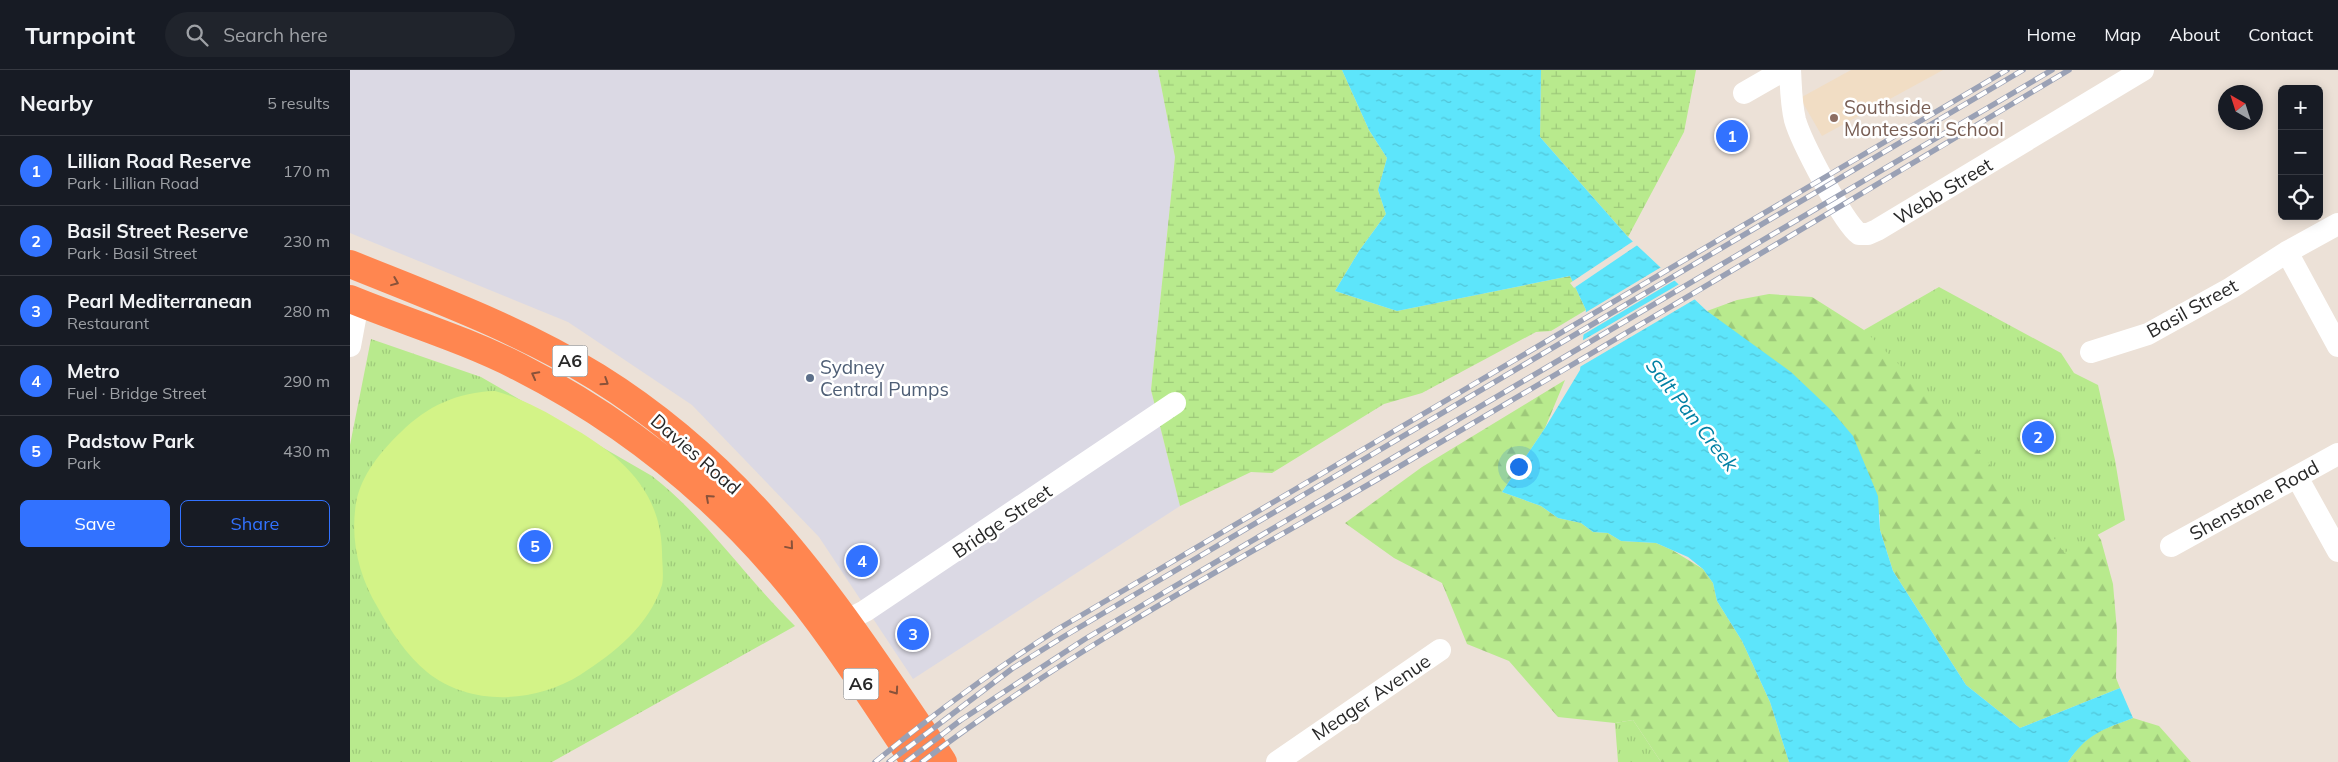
<!DOCTYPE html>
<meta charset="utf-8">
<style>
:root{--surface:#171b24;--page:#20242c;--text:#f1f3f6;--muted:#9ea1a6;--line:#363941;--accent:#3272ff}
body{margin:0;font-family:Mulish,sans-serif;background:var(--page);color:var(--text)}
.controls{position:absolute;right:15px;top:15px;display:grid;overflow:hidden;border-radius:8px;box-shadow:0 2px 12px #0003}
.controls button{width:45px;height:45px;display:grid;place-items:center;padding:0;border:0;border-bottom:1px solid var(--line);background:var(--surface);color:var(--text);font:25px sans-serif}
.compass{position:absolute;left:1868px;top:15px;width:45px;height:45px;border-radius:50%;background:var(--surface);box-shadow:0 2px 12px #0003;rotate:321deg}
.you{position:absolute;left:1168px;top:396px;width:18px;height:18px;margin:-12px;border:4px solid #fff;border-radius:50%;background:#1a73e8;box-shadow:0 0 0 8px #1a73e833}
.badge{display:grid;place-items:center;width:32px;height:32px;border-radius:50%;background:var(--accent);color:#fff;font-size:16px;font-weight:700}
.pin{position:absolute;translate:-50% -50%;border:2px solid #fff;box-shadow:0 1px 5px #0006}
.list{margin:0;padding:0;list-style:none}
h2{display:flex;justify-content:space-between;align-items:center;height:65px;margin:0;padding:0 20px;font-size:21px}
h2 small{font-size:16px;font-weight:400;color:var(--muted)}
.list li{display:grid;grid-template-columns:32px 1fr auto;gap:15px;align-items:center;box-sizing:border-box;height:70px;padding:0 20px;border-top:1px solid var(--line)}
.list b{display:block;font-size:19px;white-space:nowrap}
.list p{margin:0;font-size:16px;white-space:nowrap;color:var(--muted)}
.list em{font-size:16px;font-style:normal;color:var(--muted)}
.actions{display:flex;gap:10px;padding:15px 20px}
.actions a{flex:1;padding:11px 0;border:1px solid var(--accent);border-radius:8px;text-align:center;font-size:18px;color:var(--accent)}
.actions .main{background:var(--accent);color:#fff}
.icon{flex:none;width:28px;height:28px;fill:none;stroke:currentColor;stroke-width:2;stroke-linecap:round;stroke-linejoin:round}
.map{position:relative;flex:none;width:1988px;height:692px;overflow:hidden}
header{display:flex;align-items:center;gap:30px;box-sizing:border-box;height:70px;padding:0 25px;background:var(--surface);border-bottom:1px solid var(--line)}
header strong{font-size:24px}
nav{display:flex;gap:28px;margin-inline-start:auto;font-size:18px}
.search{width:350px;height:45px;background:var(--page);display:flex;align-items:center;gap:12px;box-sizing:border-box;padding:0 18px;border-radius:28px;color:var(--muted);font-size:19px}
main{display:flex}
aside{flex:1;background:var(--surface)}
.map>svg:first-child{display:block}
</style>
<header>
<strong>Turnpoint</strong>
<div class="search"><svg class="icon" aria-label="search" viewBox="0 0 24 24"><circle cx="10" cy="10" r="6"/><path d="M15 15l6 6"/></svg>Search here</div>
<nav><a>Home</a><a>Map</a><a>About</a><a>Contact</a></nav>
</header>
<main>
<aside>
<h2>Nearby<small>5 results</small></h2>
<ul class="list">
<li><span class="badge">1</span><div><b>Lillian Road Reserve</b><p>Park · Lillian Road</p></div><em>170 m</em></li>
<li><span class="badge">2</span><div><b>Basil Street Reserve</b><p>Park · Basil Street</p></div><em>230 m</em></li>
<li><span class="badge">3</span><div><b>Pearl Mediterranean</b><p>Restaurant</p></div><em>280 m</em></li>
<li><span class="badge">4</span><div><b>Metro</b><p>Fuel · Bridge Street</p></div><em>290 m</em></li>
<li><span class="badge">5</span><div><b>Padstow Park</b><p>Park</p></div><em>430 m</em></li>
</ul>
<div class="actions"><a class="main">Save</a><a>Share</a></div>
</aside>
<div class="map">
<svg width="1988" height="692" viewBox="0 0 1988 692">
<defs>
<pattern id="forest-firs" width="22" height="20" patternUnits="userSpaceOnUse" patternTransform="scale(1.25)"><rect width="22" height="20" fill="#b8ea8d"/><path d="M5 1l3.5 6h-7zM16 11l3.5 6h-7z" fill="#9ec97a"/></pattern>
<pattern id="wetland-marsh" width="20" height="14" patternUnits="userSpaceOnUse" patternTransform="scale(1.25)"><rect width="20" height="14" fill="#b8ea8d"/><path d="M1 5h8M5 5V1M11 12h8M15 12V8" fill="none" stroke="#9ec97a"/></pattern>
<pattern id="park-tufts" width="24" height="20" patternUnits="userSpaceOnUse" patternTransform="scale(1.25)"><rect width="24" height="20" fill="#b8ea8d"/><path d="M3 7l-1-3M5 7V3M7 7l1-3M15 17l-1-3M17 17v-4M19 17l1-3" fill="none" stroke="#9ec97a"/></pattern>
<pattern id="water-ripples" width="26" height="14" patternUnits="userSpaceOnUse" patternTransform="scale(1.25)"><rect width="26" height="14" fill="#5de5fb"/><path d="M2 4q2-2 4 0t4 0M15 11q2-2 4 0t4 0" fill="none" stroke="#51c4d7"/></pattern>
</defs>
<rect width="100%" height="100%" fill="#ece1d7"/>
<path fill="#dbd9e4" d="M0 0H808L825 87 801 320 830 436 563 609 469 467 342 335 218 252 0 163Z"/>
<path fill="#f1ddc4" d="M1501 0H1593L1472 66 1450 28Z"/>
<path fill="url(#forest-firs)" d="M1419 224 1462 227 1514 260 1563 274 1729 435 1751 470 1763 514 1767 561 1766 608 1770 618 1670 658 1616 615 1543 501 1530 460V445L1381 260 1357 241 1387 230Z
M1215 310 1195 358 1152 422 1191 436 1208 448 1231 453 1243 462 1258 463 1271 471 1306 473 1322 480 1353 499 1363 513 1367 531 1392 571 1420 632 1439 692H1311L1283 650 1265 653 1208 647 1159 591 1117 574 1092 513 1044 488 995 453 1072 397Z
M1783 648 1809 656 1841 692H1718C1738 662 1752 660 1783 648Z"/>
<path fill="url(#wetland-marsh)" d="M808 0H992L1019 60 1037 88 1028 120 1036 144 1009 181 985 221 1047 241 1220 206 1236 240 1201 261 1186 262 1072 323 1034 334 922 403 901 402 830 436 801 320 825 87Z
M1191 0H1346L1334 62 1278 167 1190 67Z"/>
<path fill="url(#park-tufts)" d="M1589 217 1711 283 1724 303 1748 315 1765 390 1775 450 1714 483 1693 452 1674 437 1598 343 1514 260Z
M21 269 131 307 302 406C356 448 396 508 445 556L202 692H0V375Z
M1283 650 1311 692H1268L1265 653Z"/>
<path fill="#d3f387" d="M145 321C171 328 195 341 218 355 269 384 311 419 312 482 312 492 314 506 312 515 299 556 264 583 230 605 185 633 120 637 77 602 57 586 40 560 28 538 9 506 0 471 6 433 11 405 31 381 51 362 77 336 108 322 145 321Z"/>
<path fill="url(#water-ripples)" d="M992 0H1191L1190 67 1278 167 1357 241 1441 302 1480 339 1503 366 1528 426 1530 460 1543 501 1616 615 1670 658 1770 618 1783 648C1752 660 1738 663 1718 692H1439L1420 632 1392 571 1367 531 1363 513 1353 499 1338 487 1306 473 1271 471 1258 463 1243 462 1231 453 1208 448 1191 436 1152 422 1195 358 1230 300 1236 240 1220 206 1047 241 985 221 1009 181 1036 144 1028 120 1037 88 1019 60Z"/>
<path fill="#ece1d7" d="M1285 170 1289 174 1224 218 1220 213Z
M1313 196 1327 209 1231 266 1233 244Z
M1331 213 1347 228 1228 298 1230 272Z"/>
<g fill="none" stroke-linecap="round" stroke-linejoin="round">
<path stroke="#fff" stroke-width="22" d="M1440 0C1441 17 1441 34 1445 50 1451 71 1493 152 1509 164
M1394 23 1434 0
M1988 154 1937 182 1988 276
M1509 164H1518L1527 160 1793 0
M0 276 8 233
M1741 282 1798 264 1881 218 1937 182
M1947 407 1988 481
M1821 476 1988 384
M482 558 515 541 825 333
M927 692 1090 580"/>
<path stroke="#ff8650" stroke-width="28" d="M0 194C84 228 169 259 247 307 406 406 491 541 593 692
M0 229C56 252 114 269 169 297 269 348 358 418 431 504 481 562 522 629 565 692"/>
<g stroke="#9aa1b5" stroke-width="5.5">
<path id="rail" d="M525 692C583 644 644 600 708 559L1657 0
M539 692 663 598 713 567 1673 0
M556 692 611 650 735 569 1702 0
M572 692C716 582 878 496 1035 405 1263 271 1492 136 1719 0"/>
</g>
<use href="#rail" stroke="#fff" stroke-width="4" stroke-dasharray="11" stroke-linecap="butt"/>
</g>
<defs><path id="oneway-chevron" d="M-2-3.5L2.5 0L-2 3.5" fill="none" stroke-width="1.6" stroke-linecap="round" stroke-linejoin="round" transform="scale(1.25)"/></defs>
<g stroke="#89523a">
<use href="#oneway-chevron" transform="translate(45 212) rotate(22)"/>
<use href="#oneway-chevron" transform="translate(185 305) rotate(-152)"/>
<use href="#oneway-chevron" transform="translate(255 312) rotate(33)"/>
<use href="#oneway-chevron" transform="translate(359 428) rotate(-138)"/>
<use href="#oneway-chevron" transform="translate(440 476) rotate(50)"/>
<use href="#oneway-chevron" transform="translate(545 621) rotate(55)"/>
</g>
<circle fill="#8d6e63" stroke="#fff" stroke-width="2" cx="1484" cy="48" r="5"/>
<circle fill="#5c6f8a" stroke="#fff" stroke-width="2" cx="460" cy="308" r="5"/>
<g text-anchor="middle" stroke-width="5" stroke-linejoin="round" paint-order="stroke">
<g fill="#fff" stroke="#686868" stroke-width="1">
<rect x="202.5" y="275.5" width="35" height="31" rx="4"/>
<rect x="493.5" y="598.5" width="35" height="31" rx="4"/>
</g>
<g font-size="18" font-weight="bold" fill="#282828">
<text x="220" y="297">A6</text>
<text x="511" y="620">A6</text>
</g>
<g font-size="19" fill="#785e54" stroke="#fff" text-anchor="start">
<text x="1494" y="44">Southside<tspan x="1494" dy="22">Montessori School</tspan></text>
</g>
<g font-size="19" fill="#282828" stroke="#fff">
<text transform="translate(1593 121) rotate(-31)" y="7">Webb Street</text>
<text transform="translate(1842 238) rotate(-29)" y="7">Basil Street</text>
<text transform="translate(346 384) rotate(41)" y="7">Davies Road</text>
<text transform="translate(1904 430) rotate(-29)" y="7">Shenstone Road</text>
<text transform="translate(652 451) rotate(-34)" y="7">Bridge Street</text>
<text transform="translate(1021 627) rotate(-34)" y="7">Meager Avenue</text>
</g>
<g font-size="19" fill="#4e5e75" stroke="#fff" text-anchor="start">
<text x="470" y="304">Sydney<tspan x="470" dy="22">Central Pumps</tspan></text>
</g>
<g font-size="20" font-style="italic" fill="#0080a4" stroke="#fff">
<text transform="translate(1342 345) rotate(52)" y="7">Salt Pan Creek</text>
</g>
</g>
</svg>
<div class="controls">
<button>+</button>
<button>−</button>
<button><svg class="icon" aria-label="locate" viewBox="0 0 24 24"><circle cx="12" cy="12" r="6"/><path d="M12 2v4M12 18v4M2 12h4M18 12h4"/></svg></button>
</div>
<svg class="compass" viewBox="-18 -18 36 36"><path d="M0-13l5 13h-10z" fill="#e53935"/><path d="M0 13l5-13h-10z" fill="#9ea1a6"/></svg>
<div class="you"></div>
<div class="pin badge" style="left:1382px;top:66px">1</div>
<div class="pin badge" style="left:1688px;top:367px">2</div>
<div class="pin badge" style="left:563px;top:564px">3</div>
<div class="pin badge" style="left:512px;top:491px">4</div>
<div class="pin badge" style="left:185px;top:476px">5</div>
</div>
</main>
